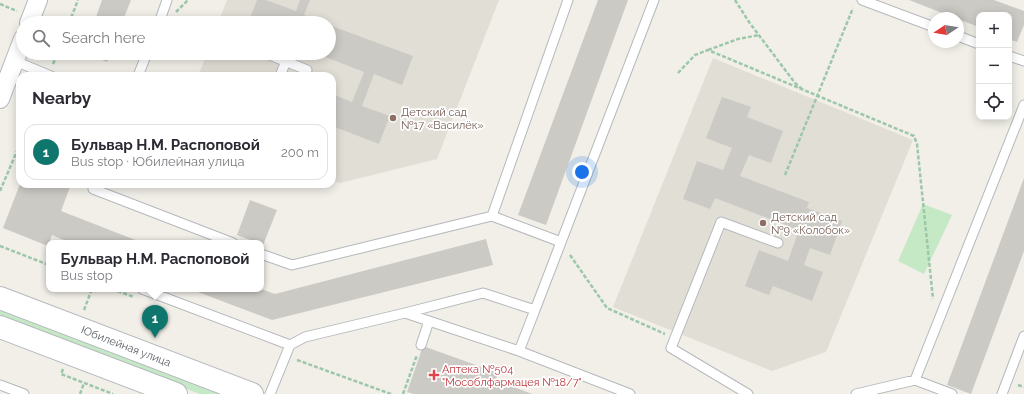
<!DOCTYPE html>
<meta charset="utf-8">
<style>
:root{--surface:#fff;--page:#f2f2f3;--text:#2b2b33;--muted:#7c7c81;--line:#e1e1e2;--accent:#0f766e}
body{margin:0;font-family:Raleway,sans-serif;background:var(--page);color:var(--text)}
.controls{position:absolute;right:12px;top:12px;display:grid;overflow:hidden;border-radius:8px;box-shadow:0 2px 10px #0003}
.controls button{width:36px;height:36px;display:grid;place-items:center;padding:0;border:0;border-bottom:1px solid var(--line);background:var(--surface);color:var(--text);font:20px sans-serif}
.compass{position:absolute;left:928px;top:12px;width:36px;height:36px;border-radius:50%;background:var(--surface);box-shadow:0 2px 10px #0003;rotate:258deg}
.you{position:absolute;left:582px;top:172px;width:14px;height:14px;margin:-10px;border:3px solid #fff;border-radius:50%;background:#1a73e8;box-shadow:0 0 0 6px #1a73e833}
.badge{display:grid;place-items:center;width:26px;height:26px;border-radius:50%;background:var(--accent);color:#fff;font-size:13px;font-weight:700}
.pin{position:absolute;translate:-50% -33px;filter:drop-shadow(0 1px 2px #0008)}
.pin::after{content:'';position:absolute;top:21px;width:14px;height:12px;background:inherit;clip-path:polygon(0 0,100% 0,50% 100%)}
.popup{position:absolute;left:46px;top:240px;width:218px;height:52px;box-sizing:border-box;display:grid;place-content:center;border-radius:8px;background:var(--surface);filter:drop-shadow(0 1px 3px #0005);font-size:13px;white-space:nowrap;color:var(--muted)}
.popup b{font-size:15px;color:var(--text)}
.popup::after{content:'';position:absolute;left:50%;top:100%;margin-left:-8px;border:8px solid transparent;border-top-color:var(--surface)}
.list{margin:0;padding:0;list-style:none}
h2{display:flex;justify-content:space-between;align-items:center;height:52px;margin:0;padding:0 16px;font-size:17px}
h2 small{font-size:13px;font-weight:400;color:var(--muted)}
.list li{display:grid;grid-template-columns:26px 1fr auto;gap:12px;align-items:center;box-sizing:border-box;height:56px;margin:0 8px 8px;padding:0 8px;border:1px solid var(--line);border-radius:12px}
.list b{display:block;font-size:15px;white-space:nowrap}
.list p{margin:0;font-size:13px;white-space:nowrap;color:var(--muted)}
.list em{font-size:13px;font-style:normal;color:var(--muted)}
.icon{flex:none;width:22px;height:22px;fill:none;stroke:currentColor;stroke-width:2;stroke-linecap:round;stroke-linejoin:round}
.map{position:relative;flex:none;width:1024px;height:394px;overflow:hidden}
.search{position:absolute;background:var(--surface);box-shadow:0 2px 10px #0003;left:16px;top:16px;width:320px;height:44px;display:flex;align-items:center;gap:10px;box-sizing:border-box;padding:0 14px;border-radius:22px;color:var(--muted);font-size:15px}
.panel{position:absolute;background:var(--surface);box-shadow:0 2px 10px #0003;left:16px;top:72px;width:320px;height:116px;border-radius:12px}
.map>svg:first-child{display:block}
</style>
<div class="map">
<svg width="1024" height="394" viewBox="0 0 1024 394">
<rect width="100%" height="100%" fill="#f1efe8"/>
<path fill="#e1ded6" d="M227 0H499L437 159 340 183 332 180V76H198L207 53H329V23H218Z
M713 58 913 140 826 352 772 371 613 307Z"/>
<path fill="#c5e8c5" d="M923 204 952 215 924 274 898 261Z
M0 307 230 394H200L0 318Z"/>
<path fill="#cccac5" d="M102 0H131L122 23H94Z
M257 0H266L296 11 300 0H310L304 15 325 23H248Z
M598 0H628L546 225 518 215Z
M909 0H994L1024 11V25L1017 42 1009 39V15H979V27L958 19V18H955Z
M329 25 413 56 402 85 374 74 362 106 390 116 379 144 332 126V94L352 102 364 72 315 53H329Z
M84 53H111L107 62Z
M722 97 751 107 747 117 783 131 771 163 749 155 740 176 809 202 807 208 842 221 830 255 810 248 804 265 823 272 812 301 773 286 769 295 745 286 759 250 788 261 799 230 715 198 710 209 683 199 697 161 723 170 732 148 706 138Z
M1024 178V251L971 394 947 385Z
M20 184H71L61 211 143 243H71L52 235 48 246 3 228Z
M250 200 277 210 263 245 237 235Z
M486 239 493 265 272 320 190 289H261L275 294Z
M423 346 498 373 496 380 532 394H414L407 392Z"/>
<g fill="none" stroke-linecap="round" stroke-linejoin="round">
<g stroke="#b5b8bc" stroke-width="11">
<path id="lane" d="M862 0 934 27
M159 23 167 0
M958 36 979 44
M265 53 307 70
M1009 56 1024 61
M15 61 51 76
M138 76 147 53
M280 76 286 61
M95 184 93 189 233 243
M492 216 561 242
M261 254 292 265 492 216 568 0
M142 289 290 345 305 337 405 313 483 293 535 310 519 351 630 394
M535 310 654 0
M405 313 519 351
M421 345 429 321
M915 380 952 394
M0 385 24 394
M270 394 290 345
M748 394 671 348 721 222 778 243
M856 394 915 380 1024 105
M1002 394 1024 336"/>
</g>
<g stroke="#b5b8bc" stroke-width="20">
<path id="street" d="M29 23 38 0
M0 99 23 39"/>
</g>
<g stroke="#b6babf" stroke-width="24">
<g id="secondary">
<path id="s1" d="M0 298 252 394"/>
<path d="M0 327 176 394"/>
</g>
</g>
<path stroke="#9cc7a9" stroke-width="2.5" stroke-dasharray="4 2" stroke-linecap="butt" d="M735 0 749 22 789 75 795 83 802 89
M0 4 17 11
M176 12 188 0
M69 23 78 0
M708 50 738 39 759 35
M53 64 58 53
M678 73 695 55 708 50 914 136 917 144 933 299
M785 175 853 8
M0 191 20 144
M0 246 49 265
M570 255 607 308 665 334
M112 289 134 297
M84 310 92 289
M297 360 391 394
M63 369 61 374 113 394
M1018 385 1024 387
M80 394 84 383
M403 394 417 355"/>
<use href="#lane" stroke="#fff" stroke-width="9"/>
<use href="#street" stroke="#fff" stroke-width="18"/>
<use href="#secondary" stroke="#fff" stroke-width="22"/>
</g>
<g fill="#8d6e63" stroke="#fff" stroke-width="1.5">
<circle cx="393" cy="118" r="4"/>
<circle cx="763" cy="223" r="4"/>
</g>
<path fill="#e0444e" stroke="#fff" stroke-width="1.5" d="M432 369h4v4h4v4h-4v4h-4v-4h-4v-4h4z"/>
<g text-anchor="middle" stroke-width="3.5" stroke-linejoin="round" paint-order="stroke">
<g font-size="11" fill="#785e54" stroke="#fff" text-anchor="start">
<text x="401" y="116">Детский сад<tspan x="401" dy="13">№17 «Василёк»</tspan></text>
<text x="771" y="221">Детский сад<tspan x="771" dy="13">№9 «Колобок»</tspan></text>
</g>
<g font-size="11" fill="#5f6368" stroke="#fff">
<text dy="4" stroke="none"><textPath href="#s1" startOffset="135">Юбилейная улица</textPath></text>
</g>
<g font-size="11" fill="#be3a42" stroke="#fff" text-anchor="start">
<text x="442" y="373">Аптека №504<tspan x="442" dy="13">"Мособлфармацея №18/7"</tspan></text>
</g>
</g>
</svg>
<div class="controls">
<button>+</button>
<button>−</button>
<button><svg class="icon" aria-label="locate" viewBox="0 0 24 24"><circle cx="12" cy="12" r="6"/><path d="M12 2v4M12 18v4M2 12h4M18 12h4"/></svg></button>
</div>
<svg class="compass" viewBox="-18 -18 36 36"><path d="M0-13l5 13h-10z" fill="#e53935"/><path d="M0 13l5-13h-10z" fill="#7c7c81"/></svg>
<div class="you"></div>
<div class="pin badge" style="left:155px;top:338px">1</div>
<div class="popup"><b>Бульвар Н.М. Распоповой</b>Bus stop</div>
<div class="search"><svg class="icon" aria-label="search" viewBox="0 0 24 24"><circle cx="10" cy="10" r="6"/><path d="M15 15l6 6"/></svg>Search here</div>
<section class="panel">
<h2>Nearby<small></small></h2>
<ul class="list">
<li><span class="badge">1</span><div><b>Бульвар Н.М. Распоповой</b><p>Bus stop · Юбилейная улица</p></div><em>200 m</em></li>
</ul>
</section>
</div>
